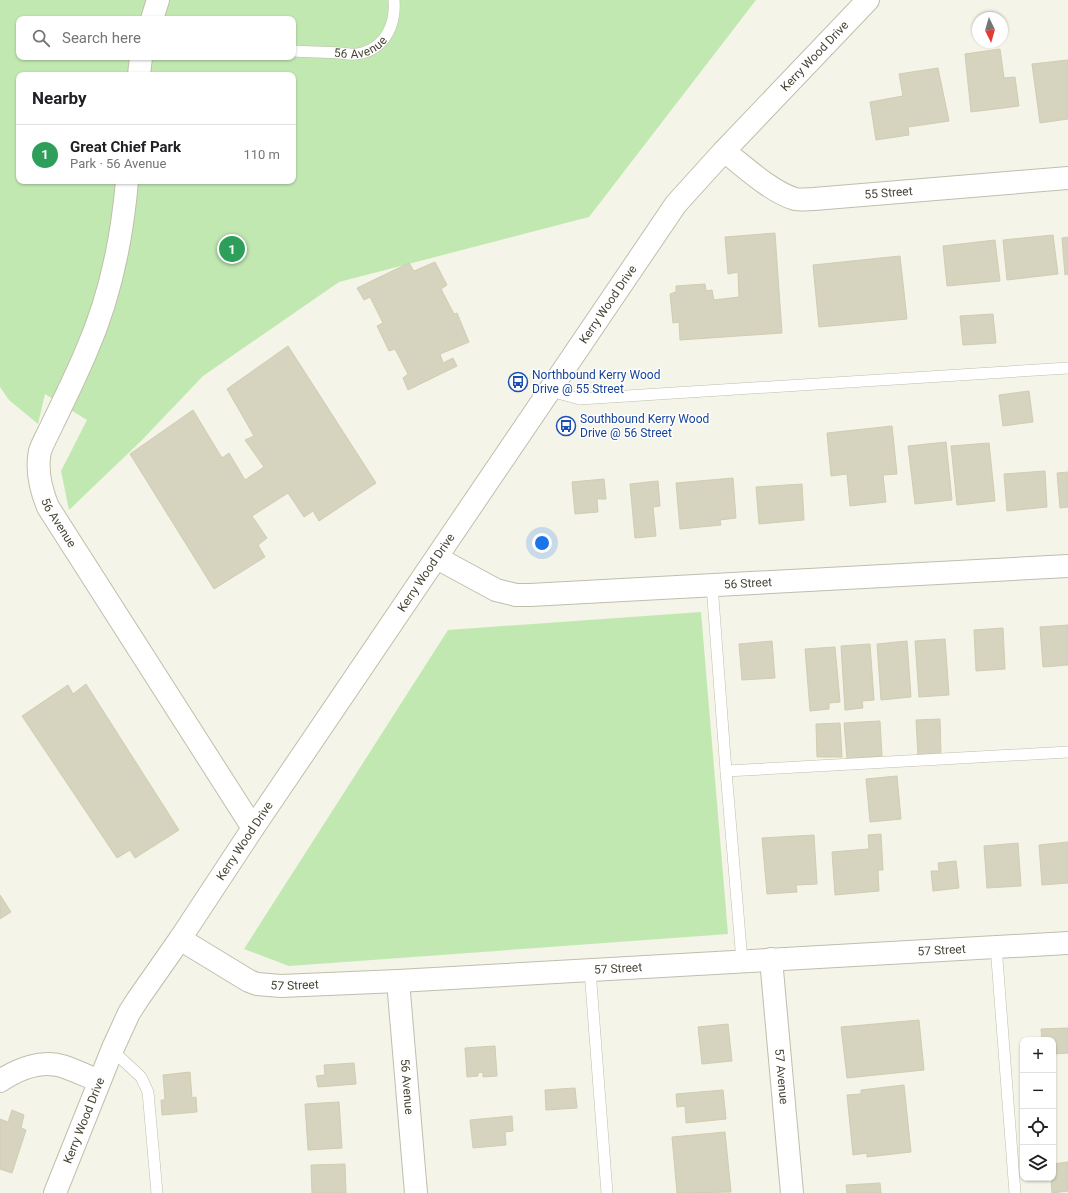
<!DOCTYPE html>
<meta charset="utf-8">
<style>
:root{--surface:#fff;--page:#f2f2f2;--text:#202124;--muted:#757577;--line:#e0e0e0;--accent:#1a73e8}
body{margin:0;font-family:Roboto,sans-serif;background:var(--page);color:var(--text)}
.controls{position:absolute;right:12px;bottom:12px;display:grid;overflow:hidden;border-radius:8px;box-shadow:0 1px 3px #0004}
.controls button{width:36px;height:36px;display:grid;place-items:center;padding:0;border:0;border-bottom:1px solid var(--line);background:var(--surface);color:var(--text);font:20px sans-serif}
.compass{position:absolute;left:972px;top:12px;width:36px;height:36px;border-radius:50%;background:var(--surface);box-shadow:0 1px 3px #0004;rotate:175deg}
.you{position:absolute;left:542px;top:543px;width:14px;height:14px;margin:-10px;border:3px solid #fff;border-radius:50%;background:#1a73e8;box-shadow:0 0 0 6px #1a73e833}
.badge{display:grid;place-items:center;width:26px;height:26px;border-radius:50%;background:var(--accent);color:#fff;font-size:13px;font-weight:700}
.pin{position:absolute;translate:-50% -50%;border:2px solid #fff;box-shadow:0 1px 4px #0006}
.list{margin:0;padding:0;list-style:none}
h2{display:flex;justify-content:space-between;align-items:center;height:52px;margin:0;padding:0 16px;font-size:17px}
h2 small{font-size:13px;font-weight:400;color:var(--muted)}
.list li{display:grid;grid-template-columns:26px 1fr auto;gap:12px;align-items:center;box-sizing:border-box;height:60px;padding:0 16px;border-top:1px solid var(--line)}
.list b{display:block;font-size:15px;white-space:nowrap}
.list p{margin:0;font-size:13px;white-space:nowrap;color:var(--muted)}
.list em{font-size:13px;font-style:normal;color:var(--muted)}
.icon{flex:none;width:22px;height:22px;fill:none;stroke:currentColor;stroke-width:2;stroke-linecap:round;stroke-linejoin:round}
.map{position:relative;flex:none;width:1068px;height:1193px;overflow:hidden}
.search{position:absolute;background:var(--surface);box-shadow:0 1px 3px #0004;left:16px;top:16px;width:280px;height:44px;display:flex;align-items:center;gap:10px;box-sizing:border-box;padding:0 14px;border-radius:8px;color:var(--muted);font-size:15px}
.panel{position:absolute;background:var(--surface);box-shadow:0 1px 3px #0004;left:16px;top:72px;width:280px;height:112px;border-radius:8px}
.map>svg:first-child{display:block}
</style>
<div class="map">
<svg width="1068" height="1193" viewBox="0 0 1068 1193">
<rect width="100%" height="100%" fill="#f4f4e8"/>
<path fill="#c1e8b1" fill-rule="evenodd" d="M0 0H756L589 217 339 282 203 376 142 440 69 510 61 471 87 420 45 394 38 424 9 400 0 387ZM19 19H293V57H19ZM19 75H293V181H19Z
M701 612 728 934 289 966 244 949 448 630Z"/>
<path fill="#d6d3be" stroke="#d1cdb1" d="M1000 49 1004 78 1015 77 1019 106 971 112 965 54Z
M1068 60V119L1040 123 1032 64Z
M938 68 949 121 908 127 909 135 876 140 870 102 903 96 899 74Z
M775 233 782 333 680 340 679 322 673 323 670 294 676 292V286L705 284 706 291 712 290 714 300 739 297 738 272 728 274 725 237Z
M1053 235 1058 274 1007 280 1003 240Z
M1068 237V274L1065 275 1062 238Z
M995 240 1000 281 947 286 943 246Z
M900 256 907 319 819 327 813 265Z
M435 262 447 285 441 289 454 314 457 313 469 342 440 354 443 363 453 358 457 366 408 390 403 378 408 374 395 349 389 351 377 326 383 323 370 297 364 300 357 288 409 263 414 271Z
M993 314 996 343 963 345 960 316Z
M288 346 376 483 319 521 313 511 304 517 288 493 252 516 267 538 258 545 265 557 214 589 130 454 193 410 222 458 229 453 245 480 264 467 245 440 254 436 227 389Z
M1029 391 1033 422 1003 426 999 395Z
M892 426 897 474 883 475 886 502 850 506 847 474 831 476 827 433Z
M946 442 952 500 915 504 908 446Z
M989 443 995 501 957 505 951 446Z
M1045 471 1047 507 1007 511 1004 474Z
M1068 472V507L1060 508 1057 473Z
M733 478 736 518 720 520 721 525 680 529 676 483Z
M604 479 606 499H597L598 512 575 514 572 482Z
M658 481 660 506 653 507 656 536 635 538 630 484Z
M802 484 804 520 759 524 756 487Z
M1068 625V665L1043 667 1040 627Z
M1003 628 1005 669 976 671 974 630Z
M945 639 949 695 919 697 915 641Z
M772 641 775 678 742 680 739 644Z
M907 641 911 697 881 700 877 644Z
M870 644 874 700 862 701 863 708 845 710 841 646Z
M835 647 840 702 829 703V709L810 711 805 649Z
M86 684 179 830 135 858 130 850 117 858 22 716 68 685 73 694Z
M940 719 941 756H918L916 720Z
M880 721 882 756 847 759 844 723Z
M840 723 842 757H817L816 724Z
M897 776 901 819 870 822 866 779Z
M881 834 883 870H878L879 891 835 895 832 852 869 849 868 835Z
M814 835 817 884 796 885 797 892 767 894 762 838Z
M1068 842V883L1042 885 1039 845Z
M1018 843 1021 886 987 888 984 846Z
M956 861 959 888 933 891 931 871H939L938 863Z
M0 895 11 912 0 919Z
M919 1020 924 1070 847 1078 841 1027Z
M728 1024 732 1061 702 1064 698 1027Z
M1068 1028V1053L1053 1054V1040H1042L1041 1029Z
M495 1046 497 1076 483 1077V1072L478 1073V1076L467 1077 465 1048Z
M354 1063 356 1084 318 1087 316 1076 325 1075 324 1065Z
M190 1072 192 1098 196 1097 197 1112 162 1115 161 1100H165L163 1075Z
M904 1085 911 1152 867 1157V1153L853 1155 847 1095 861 1094V1090Z
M575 1088 577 1108 546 1110 545 1090Z
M723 1090 726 1119 686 1123 685 1106 677 1107 676 1094Z
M339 1102 342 1148 308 1150 305 1104Z
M12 1110 24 1115 21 1128 26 1130 12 1173 0 1169V1119L8 1122Z
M512 1116 513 1131 505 1132 506 1145 473 1148 470 1120Z
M725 1132 731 1192 677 1193 672 1137Z
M1068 1162V1191L1052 1193 1051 1178H1053V1164Z
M345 1164 346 1193H312L311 1165Z
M880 1183 881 1193H847L846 1185Z"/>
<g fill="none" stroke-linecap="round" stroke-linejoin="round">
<g stroke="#c0beab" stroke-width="12">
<g id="service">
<path id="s1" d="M293 51C309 52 324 52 340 53 346 54 355 55 362 53 386 47 396 23 394 0"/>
<path d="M550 391 580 399 1068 368"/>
<path d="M712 585 726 771 742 961"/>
<path d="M726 771 1068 752"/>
<path d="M996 946 1015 1193"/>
<path d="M590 970 607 1193"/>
<path d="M112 1050 141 1077 148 1092 157 1193"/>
</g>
</g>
<g stroke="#c0beab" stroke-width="24">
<g id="minor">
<path d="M152 19 158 0"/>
<path d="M139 75 141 57"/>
<path id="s2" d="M724 151C744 166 771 192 795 199 801 200 808 199 814 199L1068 178"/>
<path id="s3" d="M127 181C122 239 110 298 86 352 76 376 64 400 53 423 49 432 43 442 40 451 36 470 41 490 48 507L253 828"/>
<path id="s4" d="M437 558 496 590 516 595H530L1068 566"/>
<path id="s5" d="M180 939 249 981 257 984 281 986 398 981 1068 943"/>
<path id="s6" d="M771 959 792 1193"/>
<path id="s7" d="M398 981 416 1193"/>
<path d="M0 1081C18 1069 41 1060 62 1066 74 1070 87 1076 99 1081"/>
</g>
</g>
<g stroke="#c0beab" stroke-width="24">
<g id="tertiary">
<path id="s8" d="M55 1193 113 1048 129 1013 138 999 180 939 253 828 676 204 724 151 868 0"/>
</g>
</g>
<use href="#service" stroke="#fff" stroke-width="11"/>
<use href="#minor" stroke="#fff" stroke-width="22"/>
<use href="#tertiary" stroke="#fff" stroke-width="22"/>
</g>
<defs>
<g id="bus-ring" transform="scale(1)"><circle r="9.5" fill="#fff" stroke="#1a4fb4" stroke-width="1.5"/><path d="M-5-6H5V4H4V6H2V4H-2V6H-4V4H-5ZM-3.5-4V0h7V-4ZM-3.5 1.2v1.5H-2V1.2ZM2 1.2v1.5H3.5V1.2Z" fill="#1a4fb4"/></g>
</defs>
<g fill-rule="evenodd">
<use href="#bus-ring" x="518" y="382"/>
<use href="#bus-ring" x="566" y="426"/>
</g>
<g text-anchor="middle" stroke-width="3" stroke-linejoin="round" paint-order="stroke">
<g font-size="12" fill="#484537" stroke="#fff">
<text dy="4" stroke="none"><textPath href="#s1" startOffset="69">56 Avenue</textPath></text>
<text dy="4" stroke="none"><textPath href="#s8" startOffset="1374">Kerry Wood Drive</textPath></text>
<text dy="4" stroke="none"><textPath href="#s2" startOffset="180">55 Street</textPath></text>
<text dy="4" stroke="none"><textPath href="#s8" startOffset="1050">Kerry Wood Drive</textPath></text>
<text dy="4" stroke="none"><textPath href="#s3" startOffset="362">56 Avenue</textPath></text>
<text dy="4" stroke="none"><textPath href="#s8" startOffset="726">Kerry Wood Drive</textPath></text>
<text dy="4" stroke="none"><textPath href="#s4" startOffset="320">56 Street</textPath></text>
<text dy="4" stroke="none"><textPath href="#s8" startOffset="402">Kerry Wood Drive</textPath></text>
<text dy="4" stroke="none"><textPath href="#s5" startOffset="775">57 Street</textPath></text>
<text dy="4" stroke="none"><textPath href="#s5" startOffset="451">57 Street</textPath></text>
<text dy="4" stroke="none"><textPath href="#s5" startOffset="127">57 Street</textPath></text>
<text dy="4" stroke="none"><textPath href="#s6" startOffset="118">57 Avenue</textPath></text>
<text dy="4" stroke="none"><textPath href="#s7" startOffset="106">56 Avenue</textPath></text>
<text dy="4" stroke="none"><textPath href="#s8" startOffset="78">Kerry Wood Drive</textPath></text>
</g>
<g font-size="12" fill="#164399" stroke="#fff" text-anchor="start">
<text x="532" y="379">Northbound Kerry Wood<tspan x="532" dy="14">Drive @ 55 Street</tspan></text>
<text x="580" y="423">Southbound Kerry Wood<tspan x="580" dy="14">Drive @ 56 Street</tspan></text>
</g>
</g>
</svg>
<div class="controls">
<button>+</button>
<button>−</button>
<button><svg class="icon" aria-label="locate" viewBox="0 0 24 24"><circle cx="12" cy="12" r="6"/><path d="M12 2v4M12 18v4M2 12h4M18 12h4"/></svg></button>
<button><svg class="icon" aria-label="layers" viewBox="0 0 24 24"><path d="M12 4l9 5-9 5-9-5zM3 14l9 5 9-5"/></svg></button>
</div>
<svg class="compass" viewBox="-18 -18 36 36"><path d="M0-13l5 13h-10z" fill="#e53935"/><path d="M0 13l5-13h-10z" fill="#757577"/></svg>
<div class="you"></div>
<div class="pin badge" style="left:232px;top:249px;background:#2e9e5b">1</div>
<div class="search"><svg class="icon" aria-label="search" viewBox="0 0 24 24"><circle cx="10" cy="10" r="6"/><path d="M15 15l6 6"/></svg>Search here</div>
<section class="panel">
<h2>Nearby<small></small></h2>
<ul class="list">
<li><span class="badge" style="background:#2e9e5b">1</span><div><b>Great Chief Park</b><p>Park · 56 Avenue</p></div><em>110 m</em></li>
</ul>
</section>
</div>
